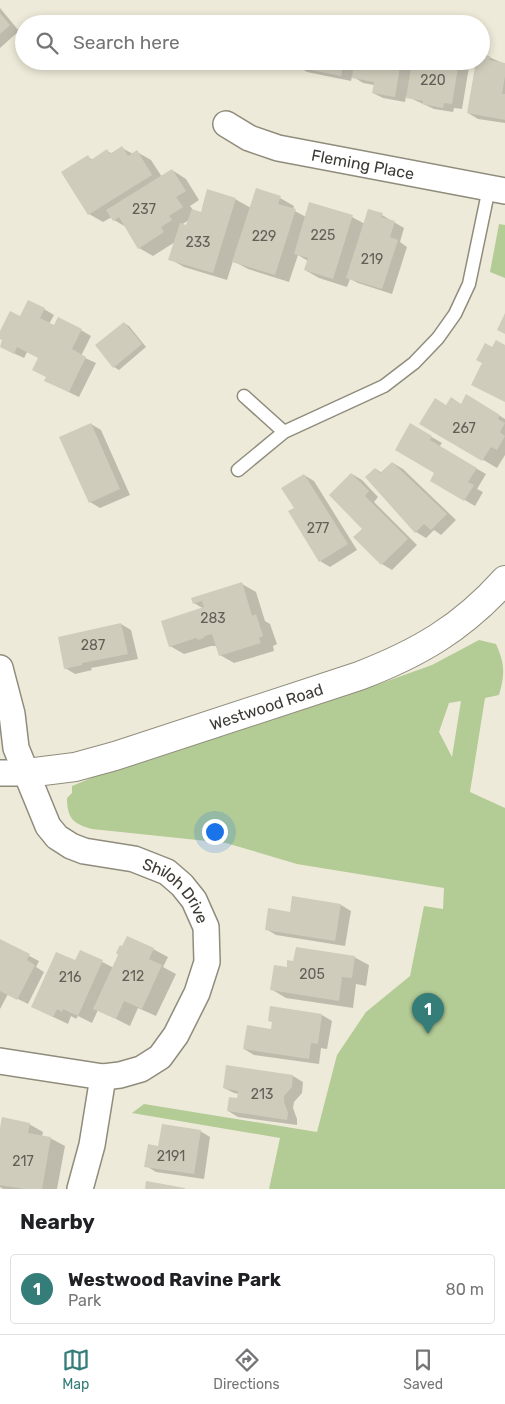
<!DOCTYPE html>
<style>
:root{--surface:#fff;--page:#f2f2f2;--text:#202124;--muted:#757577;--line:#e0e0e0;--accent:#357d79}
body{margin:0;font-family:Rubik,sans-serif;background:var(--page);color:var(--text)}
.you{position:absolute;left:214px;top:831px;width:18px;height:18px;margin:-12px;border:4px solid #fff;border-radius:50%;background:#1a73e8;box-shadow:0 0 0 8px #1a73e833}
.badge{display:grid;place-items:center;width:32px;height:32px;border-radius:50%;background:var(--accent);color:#fff;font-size:16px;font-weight:700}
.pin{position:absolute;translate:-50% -41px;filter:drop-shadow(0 1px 2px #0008)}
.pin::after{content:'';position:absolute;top:26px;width:18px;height:15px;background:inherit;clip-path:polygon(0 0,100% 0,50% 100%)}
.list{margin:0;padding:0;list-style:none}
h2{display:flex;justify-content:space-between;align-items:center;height:65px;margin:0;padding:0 20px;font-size:21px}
h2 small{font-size:16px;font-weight:400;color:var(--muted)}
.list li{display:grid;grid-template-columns:32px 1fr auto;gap:15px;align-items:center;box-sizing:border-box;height:70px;margin:0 10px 10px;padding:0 10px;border:1px solid var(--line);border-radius:5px}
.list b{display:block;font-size:19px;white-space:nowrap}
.list p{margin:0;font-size:16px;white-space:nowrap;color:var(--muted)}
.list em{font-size:16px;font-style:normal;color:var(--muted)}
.icon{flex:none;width:28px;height:28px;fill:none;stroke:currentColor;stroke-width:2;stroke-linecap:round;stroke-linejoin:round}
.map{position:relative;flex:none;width:505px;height:1189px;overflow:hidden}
.search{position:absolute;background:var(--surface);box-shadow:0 2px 8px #0003;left:15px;right:15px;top:15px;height:55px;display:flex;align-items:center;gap:12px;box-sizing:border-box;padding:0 18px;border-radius:28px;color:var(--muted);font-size:19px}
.sheet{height:145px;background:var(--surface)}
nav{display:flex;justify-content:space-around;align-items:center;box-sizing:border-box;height:70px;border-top:1px solid var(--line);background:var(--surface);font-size:14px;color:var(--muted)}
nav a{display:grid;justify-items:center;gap:2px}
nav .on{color:var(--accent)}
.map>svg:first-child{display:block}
</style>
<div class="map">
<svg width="505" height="1189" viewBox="0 0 505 1189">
<rect width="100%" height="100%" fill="#eeead9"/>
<path fill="#b3cb95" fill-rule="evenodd" d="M499 224 505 225V278L490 272Z
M479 640 496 644C505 664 505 674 499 695L485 698 470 792 505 808V1189H269L280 1138 132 1113 144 1104 317 1132 337 1055 366 1012 410 976 424 906 443 909 444 888 297 864 226 843 92 829C73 824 67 818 67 798L72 793V786L101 774 379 684 432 665ZM461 701 452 757 439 732 449 703Z"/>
<path fill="#0003" fill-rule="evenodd" d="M0 8 19 31 0 48Z
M489 57 505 64V123L478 119 468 113 481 61Z
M298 61H470L462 109 454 108 453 112 434 109 406 96 405 102 383 98 373 93 374 85 363 83 352 76 351 81 307 72 297 66Z
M122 148 133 154 137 152 151 160 162 177 172 170 186 179 199 200 190 206 193 210 202 213 235 199 251 208 280 198 294 206 293 210 306 217H352L365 224 382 215 404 228 400 242 407 247 392 294 358 283 350 279 347 287 319 278 305 270 308 261 298 255 289 282 248 269 233 261 227 280 184 267 170 259 175 242 153 256 139 248 126 227 114 220 112 217 103 222 89 214 63 173 88 157 93 160 107 151 113 154ZM189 220 187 226 181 225Z
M44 309 54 315 49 324 81 330 91 336 81 356 96 363 79 397 56 386 48 377 40 358 27 352 24 358 11 352 4 340 0 338V334L21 318Z
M124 323 129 326 146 347 119 370 114 367Z
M467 396 505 419V455L497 468 421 423 447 407 462 405Z
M91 424 101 430 130 495 100 508 90 502Z
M411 425 442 443 439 447 486 474 477 489 483 492 475 506 431 480 436 472Z
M393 463 403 469 456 520 441 535 434 530 426 538 416 532 367 477 376 469 382 473Z
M352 474 362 480 378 497 374 502 417 545 392 570 382 564 355 537 364 529Z
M304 475 314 481 357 550 330 567 320 561 296 508Z
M242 584 256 592 265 621 270 624 277 644 273 646 274 651 234 663 220 655 217 646H211L184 654 170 646 204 609 194 603Z
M121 624 131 630 138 659 91 668 92 670 75 674 65 668Z
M341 905 351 911 345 946 276 935 266 929 291 913Z
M0 941 39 961 36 967 44 972 28 1004 8 994 0 1009Z
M153 949 168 957 163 967 176 974 156 1016 138 1008 130 1026 98 1010 92 1023 78 1016 76 1019 71 1016 68 1024 47 1014 81 951 114 968Z
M354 957 369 965 366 986 356 984 353 1008 286 998 271 989 288 968Z
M322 1015 332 1021 327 1049 321 1048 319 1064 254 1055 244 1049 272 1030 273 1023 269 1020Z
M227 1066 293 1076 303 1082 302 1093 294 1102 293 1108 297 1119V1125L238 1117 228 1111 238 1100 239 1094 234 1093 224 1088Z
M29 1124 43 1132 42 1137 50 1138 65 1146 57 1189H3L0 1187V1135Z
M200 1131 210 1137 204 1179 156 1172 146 1166 159 1147Z"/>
<path fill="#d0ccbc" d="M0 13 10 25 0 34Z
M481 54 490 56 489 60 505 63V76L502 94H505V120L467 113 476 61H481Z
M296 61H344L341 76 295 67Z
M354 61H401L395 97 372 93 374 82 352 78Z
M412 61H459L452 104 444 103 443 108 422 104 423 101 406 98Z
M122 146 128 156 137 150 152 175 88 215 61 172 88 155 91 160 107 149 110 154Z
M172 169 186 191 176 197 183 207 169 216 172 220 161 227 164 232 138 249 119 217 113 221 106 210Z
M256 188 281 196 278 204 296 209 275 275 232 262Z
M207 189 236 198 213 273 168 260 180 223 186 225 192 209 201 212Z
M309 202 353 215 333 279 304 270 308 258 294 254Z
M368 209 383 213 381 217 395 221 390 237 398 240 382 289 346 278Z
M28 300 45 308 40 318 54 325 58 317 82 329 72 349 86 357 69 392 44 381 46 377 32 370 38 358 17 347 14 354 0 347 2 340 0 339V331L10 311 20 316Z
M505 313V334L497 330Z
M124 322 142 344 113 368 95 345Z
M496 340 505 345V402L471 385 482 363 476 360 485 343 492 347Z
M466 394 500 415 498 419 505 423 500 432 505 436 497 450 491 447 482 461 419 424 435 398 446 405 451 397 461 404Z
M91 423 120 489 89 503 59 437Z
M410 423 432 436 430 440 477 468 468 482 474 485 464 501 430 481 434 473 395 450Z
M392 462 447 514 431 530 424 524 415 533 365 477 375 468 380 473Z
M351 473 369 491 365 496 408 539 381 565 353 537 362 529 329 495Z
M304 474 348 544 319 562 288 511 294 508 281 488Z
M242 582 252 616 256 614 263 636 259 638 261 643 219 656 212 634 205 636 204 638 198 640 196 638 169 647 161 621 204 607 202 601 193 604 191 598Z
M121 623 128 654 82 663V665L64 669 58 637Z
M292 896 341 904 335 941 265 930 268 908 290 912Z
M127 936 154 948 149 959 162 965 142 1009 124 1001 116 1019 93 1009 118 955 116 953 120 945 122 946Z
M0 939 30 954 27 960 35 965 17 1000 0 991Z
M296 947 355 956 352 978 342 977 339 1001 270 990 274 965 287 967V960L293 961Z
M80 950 103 960 78 1016 63 1009 62 1012 57 1009 53 1017 31 1007 56 952 75 960Z
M270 1006 322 1014 318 1044 311 1043 309 1059 243 1049 247 1025 271 1029 272 1022 268 1021Z
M226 1065 293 1075 292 1087 284 1096V1102L288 1113 287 1120 227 1111 229 1097 237 1098 238 1091 223 1088Z
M2 1117 30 1123 28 1133 51 1137 42 1189H25L0 1185V1128Z
M162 1124 201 1130 194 1174 144 1167 148 1144 158 1146Z
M146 1181 185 1188V1189H145Z"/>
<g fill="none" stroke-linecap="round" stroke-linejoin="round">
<g stroke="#908c7c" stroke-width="15">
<path id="service" d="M244 396 284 432
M238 470 284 432 384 386 414 363 438 338 455 314 469 284 489 188"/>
</g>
<g stroke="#908c7c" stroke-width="28">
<g id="minor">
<path id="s1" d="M226 124 249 138 278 148 505 191"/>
<path id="s2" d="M0 668 12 714 16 748 48 826 57 837 71 846 84 851 134 859 167 872 182 885 194 900 206 927 207 962 197 993 176 1035 160 1057 141 1069 120 1075 103 1077 0 1061"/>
<path d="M0 773H27"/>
<path d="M80 1189 92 1145 103 1077"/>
</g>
</g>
<g stroke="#908c7c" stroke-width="30">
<g id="tertiary">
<path id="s3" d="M27 773 75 767 115 756 359 676C419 653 462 628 505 580"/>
</g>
</g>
<use href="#service" stroke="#fff" stroke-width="12"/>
<use href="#minor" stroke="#fff" stroke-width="25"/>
<use href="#tertiary" stroke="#fff" stroke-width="28"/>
</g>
<g text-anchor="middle" stroke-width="4" stroke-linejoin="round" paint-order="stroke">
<g font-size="14" fill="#625f57">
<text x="433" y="85">220</text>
<text x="144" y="214">237</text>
<text x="323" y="240">225</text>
<text x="264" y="241">229</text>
<text x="198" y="247">233</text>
<text x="372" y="264">219</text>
<text x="464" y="433">267</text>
<text x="318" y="533">277</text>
<text x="213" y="623">283</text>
<text x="93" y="650">287</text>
<text x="312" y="979">205</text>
<text x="133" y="981">212</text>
<text x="70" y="982">216</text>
<text x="262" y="1099">213</text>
<text x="171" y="1161">2191</text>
<text x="23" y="1166">217</text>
</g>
<g font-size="16" fill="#3d3b35" stroke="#fff">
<text dy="6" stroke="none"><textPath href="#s1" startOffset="144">Fleming Place</textPath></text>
<text dy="6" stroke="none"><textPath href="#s3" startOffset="249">Westwood Road</textPath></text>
<text dy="6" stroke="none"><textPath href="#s2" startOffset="316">Shiloh Drive</textPath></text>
</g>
</g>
</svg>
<div class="you"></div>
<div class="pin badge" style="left:428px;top:1034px">1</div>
<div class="search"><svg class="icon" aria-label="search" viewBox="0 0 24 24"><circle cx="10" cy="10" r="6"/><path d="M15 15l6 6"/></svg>Search here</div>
</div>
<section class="sheet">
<h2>Nearby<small></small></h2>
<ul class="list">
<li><span class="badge">1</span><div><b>Westwood Ravine Park</b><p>Park</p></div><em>80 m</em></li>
</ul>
</section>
<nav>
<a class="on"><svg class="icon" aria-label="map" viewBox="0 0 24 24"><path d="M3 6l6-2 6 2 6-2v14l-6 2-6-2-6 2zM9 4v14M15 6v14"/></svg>Map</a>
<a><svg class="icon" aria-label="directions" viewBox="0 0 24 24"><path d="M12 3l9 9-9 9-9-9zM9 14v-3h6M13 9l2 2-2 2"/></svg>Directions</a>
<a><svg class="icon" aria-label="saved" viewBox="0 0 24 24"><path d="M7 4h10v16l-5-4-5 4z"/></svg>Saved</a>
</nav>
